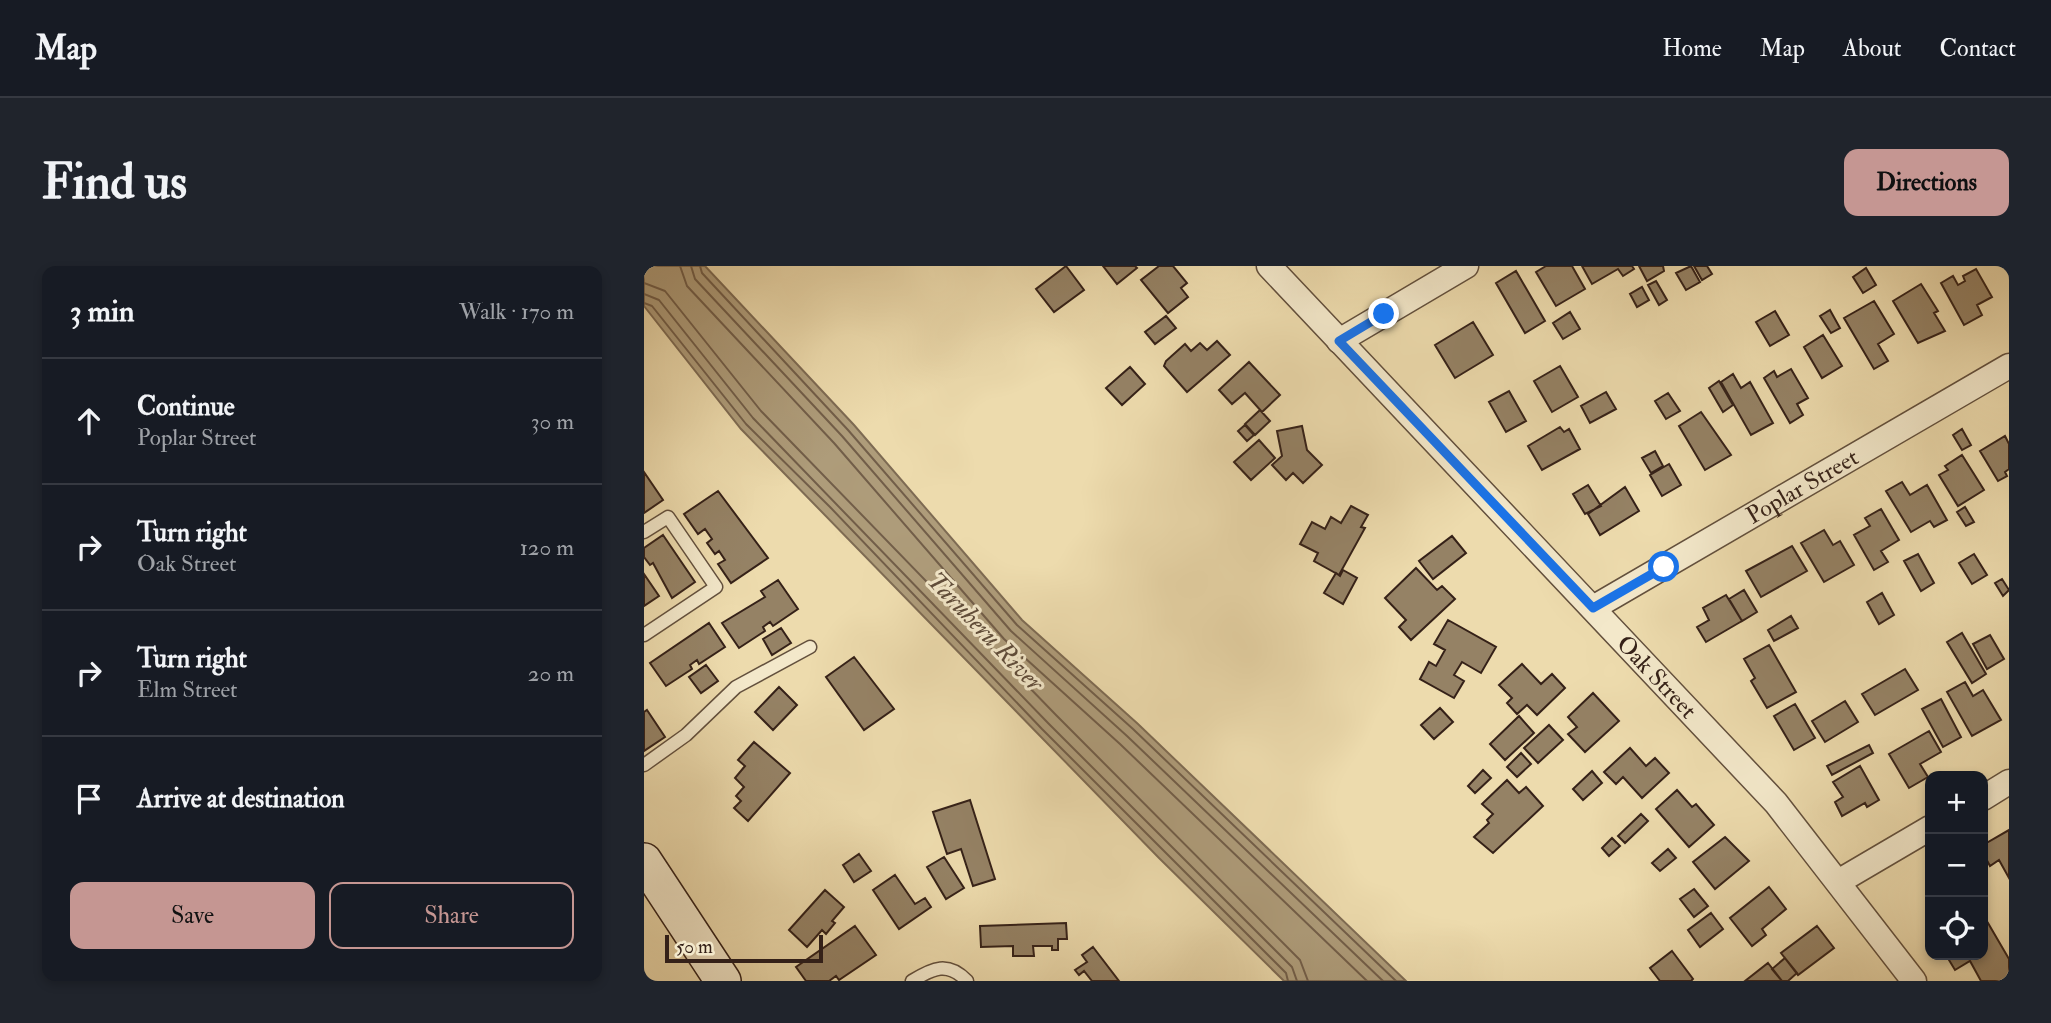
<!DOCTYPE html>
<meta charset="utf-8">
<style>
:root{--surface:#171b24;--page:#20242c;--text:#f1f3f6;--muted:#9ea1a6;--line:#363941;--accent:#c59692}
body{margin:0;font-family:"IM FELL Double Pica",serif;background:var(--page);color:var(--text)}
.controls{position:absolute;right:21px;bottom:21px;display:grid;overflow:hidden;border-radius:14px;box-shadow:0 4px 10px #0003}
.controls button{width:63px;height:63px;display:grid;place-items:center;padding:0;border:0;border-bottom:2px solid var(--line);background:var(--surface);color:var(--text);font:35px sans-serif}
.scale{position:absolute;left:21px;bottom:18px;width:158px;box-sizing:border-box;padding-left:7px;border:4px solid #352118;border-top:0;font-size:19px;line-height:24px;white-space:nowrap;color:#352118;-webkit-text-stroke:5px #f3e8ca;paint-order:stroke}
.stop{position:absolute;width:21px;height:21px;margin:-16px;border:5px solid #1a73e8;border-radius:50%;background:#fff}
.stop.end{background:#1a73e8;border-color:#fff;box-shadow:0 2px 7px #0008}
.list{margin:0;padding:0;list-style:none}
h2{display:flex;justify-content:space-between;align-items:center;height:91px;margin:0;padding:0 28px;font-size:30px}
h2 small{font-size:23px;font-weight:400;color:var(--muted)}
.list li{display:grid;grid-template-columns:46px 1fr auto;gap:21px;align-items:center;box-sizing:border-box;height:126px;padding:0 28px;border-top:2px solid var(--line)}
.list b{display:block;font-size:26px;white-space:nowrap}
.list p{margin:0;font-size:23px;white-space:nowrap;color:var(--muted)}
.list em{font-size:23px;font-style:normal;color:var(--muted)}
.actions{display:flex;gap:14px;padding:21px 28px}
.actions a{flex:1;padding:16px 0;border:2px solid var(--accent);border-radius:14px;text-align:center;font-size:24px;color:var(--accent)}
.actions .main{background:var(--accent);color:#111}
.icon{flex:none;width:38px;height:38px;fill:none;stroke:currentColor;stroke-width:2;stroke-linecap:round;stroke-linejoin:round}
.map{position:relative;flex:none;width:1365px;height:715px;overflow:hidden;border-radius:14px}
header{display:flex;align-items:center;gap:42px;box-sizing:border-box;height:98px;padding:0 35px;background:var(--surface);border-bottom:2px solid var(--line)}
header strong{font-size:33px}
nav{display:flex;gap:38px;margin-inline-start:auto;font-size:24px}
.intro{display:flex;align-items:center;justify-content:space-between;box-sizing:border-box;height:168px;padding:0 42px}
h1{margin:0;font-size:49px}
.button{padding:18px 32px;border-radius:14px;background:var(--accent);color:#111;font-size:24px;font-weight:700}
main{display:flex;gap:42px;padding:0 42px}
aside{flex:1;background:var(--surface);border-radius:14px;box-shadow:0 4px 10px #0003}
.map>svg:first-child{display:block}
</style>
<header>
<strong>Map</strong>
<nav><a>Home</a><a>Map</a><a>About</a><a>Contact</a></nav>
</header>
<div class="intro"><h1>Find us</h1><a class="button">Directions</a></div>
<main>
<aside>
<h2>3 min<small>Walk · 170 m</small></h2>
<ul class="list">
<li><svg class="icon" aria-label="ahead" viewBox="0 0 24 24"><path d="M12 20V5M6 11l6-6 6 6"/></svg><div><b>Continue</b><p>Poplar Street</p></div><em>30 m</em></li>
<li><svg class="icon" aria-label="right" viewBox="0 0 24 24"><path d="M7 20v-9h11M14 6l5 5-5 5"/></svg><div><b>Turn right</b><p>Oak Street</p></div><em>120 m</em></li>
<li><svg class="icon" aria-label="right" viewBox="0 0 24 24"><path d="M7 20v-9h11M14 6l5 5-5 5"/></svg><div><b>Turn right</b><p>Elm Street</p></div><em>20 m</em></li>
<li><svg class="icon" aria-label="arrive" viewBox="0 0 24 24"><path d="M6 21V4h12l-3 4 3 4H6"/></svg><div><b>Arrive at destination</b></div></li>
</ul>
<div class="actions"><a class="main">Save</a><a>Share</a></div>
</aside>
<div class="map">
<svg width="1365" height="715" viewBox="0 0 1365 715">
<rect width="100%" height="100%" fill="#eddbad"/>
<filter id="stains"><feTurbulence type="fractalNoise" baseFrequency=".00286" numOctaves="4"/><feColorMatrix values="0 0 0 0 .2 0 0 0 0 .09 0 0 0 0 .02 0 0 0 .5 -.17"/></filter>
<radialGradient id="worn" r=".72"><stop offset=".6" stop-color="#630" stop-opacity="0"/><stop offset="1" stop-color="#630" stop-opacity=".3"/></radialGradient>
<path fill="#ae9c7a" stroke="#7e6b53" stroke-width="2" d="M0 0H61L210 159 378 354 494 458 762 715H640L515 592 97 163 0 40Z"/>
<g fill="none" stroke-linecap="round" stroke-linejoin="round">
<path stroke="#725e49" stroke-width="2" d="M36 0 43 20 190 177 360 373 476 478 723 715
M47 0 51 13 198 170 367 365 483 470 739 715
M56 0 58 7 204 164 373 359 489 463 752 715
M0 17 21 25 117 145 412 449 656 694 664 715
M0 28 15 34 109 152 404 457 648 701 653 715
M0 37 8 40 102 158 186 241 398 463 642 707 644 715"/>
</g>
<path fill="#958265" stroke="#352118" stroke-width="2" d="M422 0 440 24 410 46 392 23Z
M459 0H491L493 2 473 18Z
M515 0H529L543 17 537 22 544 31 524 47 497 14Z
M902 0H928L941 23 912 40 892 6Z
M938 0H988L990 3 979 10 974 3 948 18Z
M995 0H1019L1020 5 1003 15Z
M1047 0 1056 16 1042 24 1032 7Z
M1050 0H1063L1068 8 1058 14Z
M1222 2 1232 19 1219 27 1209 11Z
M1332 3 1348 31 1333 39 1338 49 1320 59 1297 17 1309 10 1314 19 1321 15 1319 10Z
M872 5 901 55 881 67 852 17Z
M1012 15 1023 34 1015 39 1004 19Z
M1277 18 1294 45 1290 47 1301 65 1274 77 1249 35Z
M998 21 1005 34 993 41 986 28Z
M1230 35 1250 68 1234 78 1244 95 1230 103 1200 52Z
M1186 44 1196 62 1187 67 1176 50Z
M1131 45 1145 69 1126 80 1112 56Z
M926 46 936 63 919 73 909 57Z
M522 50 532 62 511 78 501 66Z
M829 56 849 89 811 112 791 79Z
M1179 69 1198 100 1178 112 1160 81Z
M573 75 586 89 543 126 520 100 522 95 541 78 547 85 556 77 563 84Z
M605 96 636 129 618 146 601 127 588 138 575 124Z
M916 100 934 131 908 146 890 115Z
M486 101 501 118 478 139 462 122Z
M1147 103 1164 132 1153 138 1159 149 1146 157 1120 112 1130 105 1133 111Z
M1089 108 1097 122 1106 116 1129 157 1107 169 1077 116Z
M1075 115 1089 139 1079 146 1065 122Z
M865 125 882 155 862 166 845 136Z
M962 126 972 143 946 157 937 140Z
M1024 127 1036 145 1022 153 1011 135Z
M616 144 626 155 611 169 601 158Z
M1057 146 1087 189 1061 204 1035 160Z
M601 159 610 169 603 175 594 165Z
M658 160 663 184 678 199 659 217 649 207 642 214 628 199 638 190 633 165Z
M916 161 920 166 925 163 936 183 898 204 884 180Z
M1318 163 1327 179 1318 184 1309 169Z
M1361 170 1365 178V203L1361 206 1363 210 1354 215 1336 185Z
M615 174 631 192 607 214 590 196Z
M1011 185 1019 200 1007 207 998 192Z
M1318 189 1340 224 1314 240 1295 209 1304 204 1301 200Z
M1025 198 1037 219 1018 230 1006 209Z
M0 206 19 234 0 247Z
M1258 216 1266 229 1283 219 1303 254 1290 261 1286 255 1267 266 1242 225Z
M944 219 957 240 941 248 929 228Z
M981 221 995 245 956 269 944 248Z
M74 225 124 292 87 317 74 298 81 294 75 285 71 288 63 277 68 273 61 263 54 268 40 248Z
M707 240 724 249 717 261 721 262 695 309 670 295 674 287 656 278 668 256 681 263 687 251 697 257Z
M1321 241 1330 256 1322 260 1313 246Z
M1237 243 1255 274 1237 285 1244 296 1230 304 1210 269 1226 260 1221 252Z
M1180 264 1189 279 1196 275 1210 299 1180 316 1157 277Z
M19 269 51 316 28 332 9 297 6 299 0 291V282Z
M808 270 822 287 789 313 775 295Z
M1148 280 1163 305 1117 331 1102 305Z
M1274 288 1290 317 1277 325 1260 295Z
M1330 288 1343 309 1328 318 1315 297Z
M772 302 793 324 798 320 811 333 767 374 755 361 762 354 741 332Z
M699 304 713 312 699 338 680 327 692 307 696 310Z
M0 308 15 330 0 340Z
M1358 313 1365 324 1359 330 1351 317Z
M134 314 154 343 129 360 126 356 119 361 121 365 95 382 78 357 121 331 117 325Z
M1100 324 1113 346 1098 355 1085 333Z
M1238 327 1250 349 1235 358 1223 336Z
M1082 329 1098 355 1062 376 1053 361 1065 354 1059 342Z
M1147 350 1154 362 1130 375 1124 364Z
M804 354 852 381 837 407 818 396 810 409 820 415 810 432 776 413 785 396 792 400 801 384 790 378Z
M65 357 81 381 55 398 53 394 46 399 48 403 22 420 6 397Z
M137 362 147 377 128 389 119 373Z
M1318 367 1342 408 1328 417 1303 376Z
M1346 369 1360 393 1343 403 1329 378Z
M1125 379 1152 426 1123 442 1107 415 1111 412 1100 393Z
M210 391 250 443 220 464 182 411Z
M878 398 897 418 908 408 921 422 893 449 883 439 873 448 863 437 868 432 855 419Z
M62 399 74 415 57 427 45 411Z
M1261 403 1274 424 1231 449 1218 428Z
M1321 416 1329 430 1339 424 1357 454 1328 470 1303 426Z
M135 421 153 439 129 464 111 446Z
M949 427 975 455 941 486 924 468 933 461 924 451Z
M1297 433 1317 471 1299 481 1278 443Z
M1201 435 1214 456 1181 476 1168 455Z
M1151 438 1171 472 1150 484 1130 450Z
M796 442 809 456 790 473 777 459Z
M3 444 21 471 0 485V446Z
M875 450 890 467 861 494 846 478Z
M905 459 919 474 894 497 880 482Z
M1285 465 1297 486 1276 498 1284 511 1265 522 1245 488Z
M110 476 146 507 104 555 90 542 97 535 92 530 100 521 91 512 101 500 94 494Z
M1225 479 1229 487 1188 509 1183 500Z
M986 482 1002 500 1011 492 1025 507 998 532 979 511 972 518 960 506Z
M877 487 887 498 873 511 863 501Z
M1216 500 1235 534 1223 541 1221 537 1198 550 1191 536 1199 531 1189 516Z
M839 504 847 512 831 527 824 520Z
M948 505 958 517 939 534 929 523Z
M863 514 875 527 882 521 899 540 849 587 830 571 845 557 843 554 849 548 838 538Z
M1033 524 1048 541 1052 538 1070 559 1045 581 1012 543Z
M326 534 351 613 329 620 317 583 303 588 289 546Z
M997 548 1004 555 981 577 974 570Z
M1365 564V612L1355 594 1346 600 1339 587V579Z
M1081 571 1105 595 1071 623 1049 596Z
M968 572 976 580 965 590 958 582Z
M1024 583 1032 592 1016 605 1008 597Z
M215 588 227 605 210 616 199 599Z
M300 591 320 622 302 633 283 601Z
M251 609 271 638 281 632 287 641 255 663 229 624Z
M1125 621 1142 643 1118 663 1122 669 1108 680 1086 652Z
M1050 623 1064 640 1050 651 1036 633Z
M181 624 200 641 188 655 191 657 182 668 178 664 163 681 145 664Z
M1067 647 1079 663 1056 681 1044 664Z
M422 657 423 673H414V684H408V680H389L390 690H369V680L337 681 336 660Z
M1344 657 1365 693V713L1361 715H1337L1326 695 1311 704 1302 689H1339V660Z
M211 660 232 689 195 714 192 710 185 715H162L152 701Z
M1173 660 1190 682 1154 709 1137 687Z
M449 681 475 715H448L440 705 435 709 431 704 443 696 438 689Z
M1028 685 1049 713 1047 715H1016L1006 702Z
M1141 692 1153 707 1144 715H1138L1128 703Z
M1124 697 1138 715H1101Z"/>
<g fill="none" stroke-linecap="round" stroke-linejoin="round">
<g stroke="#63503d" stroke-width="15">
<path id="lane" d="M0 266 24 251 72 321 0 369
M0 499 42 469 92 421 166 381
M268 715C289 702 304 695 323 715"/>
</g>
<g stroke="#63503d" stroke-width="27">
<g id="street">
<path id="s1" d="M625 0 1132 537 1270 715"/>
<path d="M695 75 822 0"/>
<path id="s2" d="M949 342 1365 100"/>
<path d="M1339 532 1365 516"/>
<path d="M1194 616 1286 562"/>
</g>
</g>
<g stroke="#352118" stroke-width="38">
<path id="secondary" d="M0 595 79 715"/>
</g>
<use href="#lane" stroke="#f3e8ca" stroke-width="12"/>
<use href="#street" stroke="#f3e8ca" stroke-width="24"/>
<use href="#secondary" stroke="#f3e8ca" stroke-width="35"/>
</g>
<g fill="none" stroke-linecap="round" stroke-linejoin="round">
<path stroke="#1a73e8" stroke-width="9" d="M740 48 695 75 949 342 1020 301"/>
</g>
<g text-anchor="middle" stroke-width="6" stroke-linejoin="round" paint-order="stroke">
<g font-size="24" fill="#352118" stroke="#f3e8ca">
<text dy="8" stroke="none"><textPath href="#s2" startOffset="242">Poplar Street</textPath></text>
<text dy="8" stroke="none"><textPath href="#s1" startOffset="565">Oak Street</textPath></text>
</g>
<g font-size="26" font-style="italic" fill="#5f4c3a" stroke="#f3e8ca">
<text transform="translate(342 365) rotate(46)" y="9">Taruheru River</text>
</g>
</g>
<rect width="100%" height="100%" filter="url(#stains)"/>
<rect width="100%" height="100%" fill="url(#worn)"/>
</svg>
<div class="controls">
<button>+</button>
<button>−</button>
<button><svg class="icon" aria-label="locate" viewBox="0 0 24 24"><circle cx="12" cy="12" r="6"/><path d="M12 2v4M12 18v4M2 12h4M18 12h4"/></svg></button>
</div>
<div class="scale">50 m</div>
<div class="stop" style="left:1020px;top:301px"></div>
<div class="stop end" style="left:740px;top:48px"></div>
</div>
</main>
